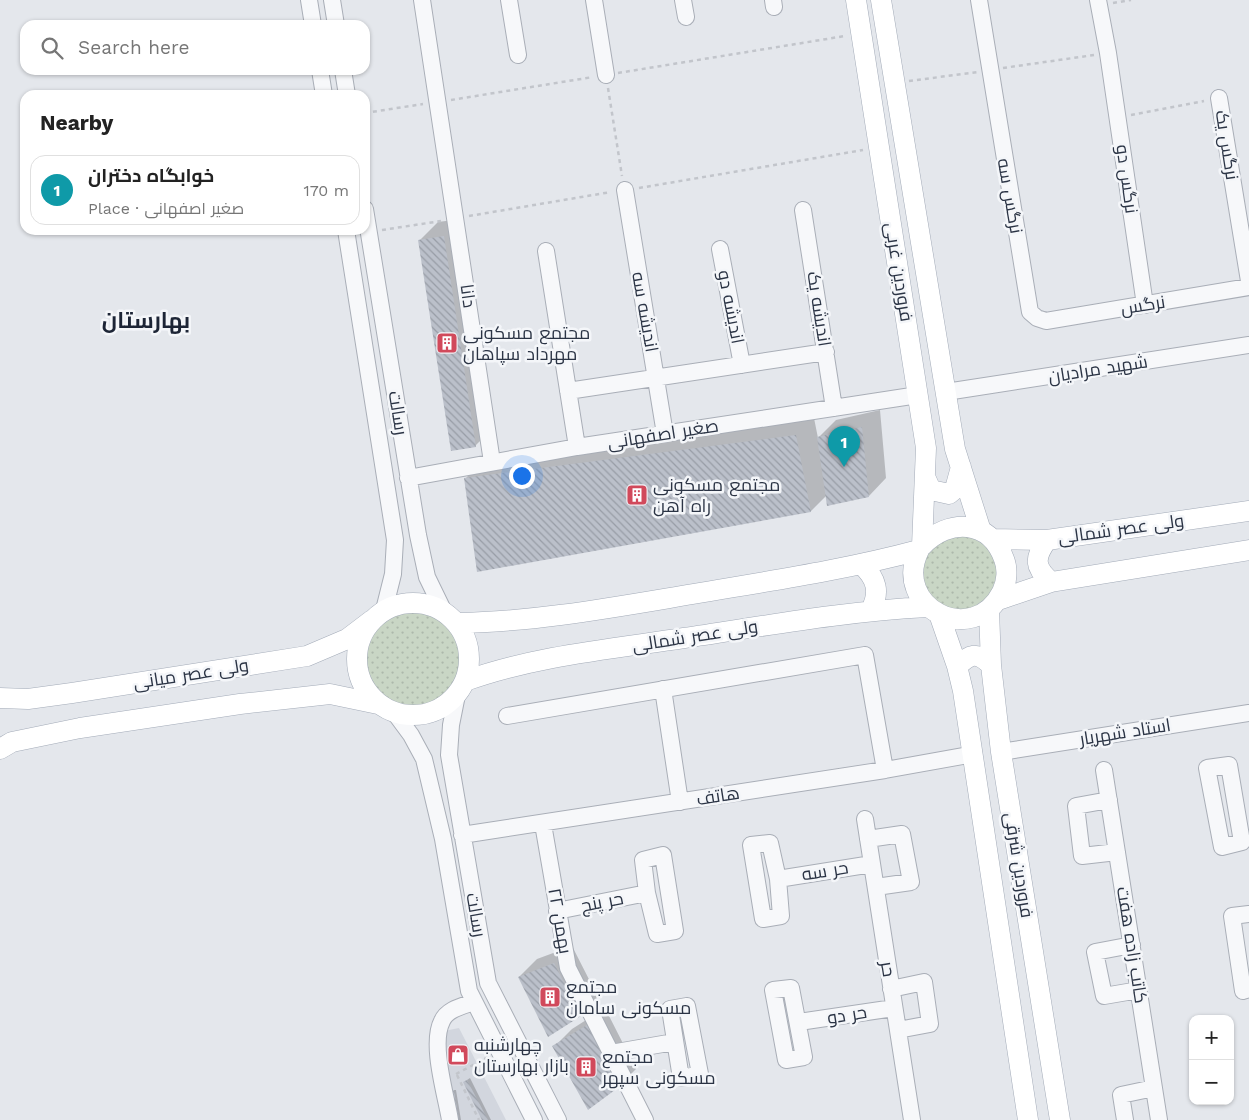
<!DOCTYPE html>
<meta charset="utf-8">
<style>
:root{--surface:#fff;--page:#f6f6f6;--text:#222;--muted:#767676;--line:#e0e0e0;--accent:#d1495b}
body{margin:0;font-family:"Work Sans",Cairo,sans-serif;background:var(--page);color:var(--text)}
.controls{position:absolute;right:15px;bottom:15px;display:grid;overflow:hidden;border-radius:10px;box-shadow:0 1px 4px #0004}
.controls button{width:45px;height:45px;display:grid;place-items:center;padding:0;border:0;border-bottom:1px solid var(--line);background:var(--surface);color:var(--text);font:25px sans-serif}
.you{position:absolute;left:521px;top:475px;width:18px;height:18px;margin:-12px;border:4px solid #fff;border-radius:50%;background:#1a73e8;box-shadow:0 0 0 8px #1a73e833}
.badge{display:grid;place-items:center;width:32px;height:32px;border-radius:50%;background:var(--accent);color:#fff;font-size:16px;font-weight:700}
.pin{position:absolute;translate:-50% -41px;filter:drop-shadow(0 1px 2px #0008)}
.pin::after{content:'';position:absolute;top:26px;width:18px;height:15px;background:inherit;clip-path:polygon(0 0,100% 0,50% 100%)}
.list{margin:0;padding:0;list-style:none}
h2{display:flex;justify-content:space-between;align-items:center;height:65px;margin:0;padding:0 20px;font-size:21px}
h2 small{font-size:16px;font-weight:400;color:var(--muted)}
.list li{display:grid;grid-template-columns:32px 1fr auto;gap:15px;align-items:center;box-sizing:border-box;height:70px;margin:0 10px 10px;padding:0 10px;border:1px solid var(--line);border-radius:15px}
.list b{display:block;font-size:19px;white-space:nowrap}
.list p{margin:0;font-size:16px;white-space:nowrap;color:var(--muted)}
.list em{font-size:16px;font-style:normal;color:var(--muted)}
.icon{flex:none;width:28px;height:28px;fill:none;stroke:currentColor;stroke-width:2;stroke-linecap:round;stroke-linejoin:round}
.map{position:relative;flex:none;width:1249px;height:1120px;overflow:hidden}
.search{position:absolute;background:var(--surface);box-shadow:0 1px 4px #0004;left:20px;top:20px;width:350px;height:55px;display:flex;align-items:center;gap:12px;box-sizing:border-box;padding:0 18px;border-radius:15px;color:var(--muted);font-size:19px}
.panel{position:absolute;background:var(--surface);box-shadow:0 1px 4px #0004;left:20px;top:90px;width:350px;height:145px;border-radius:15px}
.map>svg:first-child{display:block}
</style>
<div class="map">
<svg width="1249" height="1120" viewBox="0 0 1249 1120">
<defs>
<pattern id="grass-dots" width="8" height="8" patternUnits="userSpaceOnUse" patternTransform="scale(1.25)"><rect width="8" height="8" fill="#c9d6c5"/><path d="M2 2h.1M6 6h.1" fill="none" stroke="#adb8ab" stroke-width="1.8" stroke-linecap="round"/></pattern>
<pattern id="building-back-hatch" width="6" height="6" patternUnits="userSpaceOnUse" patternTransform="scale(1.25)"><rect width="6" height="6" fill="#bbc0ca"/><path d="M-1 5l2 2M0 0l6 6M5-1l2 2" fill="none" stroke="#989da6"/></pattern>
</defs>
<rect width="100%" height="100%" fill="#e4e7ec"/>
<path fill="#d2d6de" d="M459 1028 506 1120H452L444 1031Z"/>
<path fill="url(#grass-dots)" d="M923 573a37 37 0 1 1 74 0a37 37 0 1 1-74 0Z
M362 659a50 50 0 1 1 100 0a50 50 0 1 1-100 0Z"/>
<path fill="#0003" d="M461 219 493 428 475 446 420 240 438 222Z
M880 410 886 478 869 496 827 495 811 511 466 478 483 460 814 418 818 438 836 420Z
M572 946 598 997 581 1015 548 1035 519 977 537 959Z
M605 1008 636 1069 619 1086 554 1047 572 1029Z
M470 1078 491 1120H483L464 1082Z
M454 1090H456L461 1120H456L451 1093Z"/>
<path fill="url(#building-back-hatch)" d="M444 236 476 447 451 451 418 240Z
M862 427 869 497 827 506 817 437Z
M796 435 811 512 477 572 464 478Z
M554 963 581 1016 548 1037 518 977Z
M587 1025 619 1087 588 1110 552 1046Z
M467 1080 488 1120H482L463 1082Z
M454 1091 459 1120H454L450 1092Z"/>
<g fill="none" stroke-linecap="round" stroke-linejoin="round">
<g stroke="#a9aeb7" stroke-width="18">
<path id="minor" d="M309 0 313 25
M332 0 336 25
M422 0 492 462
M509 0 518 55
M594 0 606 75
M683 0 686 17
M773 0 774 7
M979 0 1030 312 1037 318 1046 321 1249 287
M1098 0 1108 53 1145 305
M320 70 324 95
M343 70 347 95
M1219 98 1249 281
M625 190 665 434
M365 209 418 535 427 577 444 612
M803 210 834 408
M346 230 395 540 393 574 384 610
M720 249 742 365
M546 251 577 447
M568 391 826 352
M946 392 1249 345
M408 478 577 447 918 395
M663 689 680 802
M457 695 451 725 449 755 488 983 558 1120
M394 712 411 735 424 759 443 839 469 991 534 1120
M507 716 865 655 885 770
M1001 752 1249 713
M1229 765 1242 842 1222 847 1207 768Z
M1104 770 1159 1120
M1109 800 1076 806 1082 856 1117 852
M865 819 912 1120
M543 824 568 968 645 1120
M462 835 885 770 974 754
M868 839 902 834 911 882 876 887
M770 843 778 879 781 916 763 919 751 845Z
M663 855 675 931 657 934 647 893 643 860Z
M778 879 872 864
M557 911 647 893
M1249 914 1232 916 1243 991 1249 989
M1132 945 1095 952 1104 996 1139 990
M791 988 804 1057 786 1060 773 990Z
M891 989 924 982 930 1024 898 1030
M687 1006 700 1074 681 1078 670 1009Z
M799 1022 894 1008
M611 1053 674 1042
M450 1120C446 1095 430 1044 442 1021 447 1009 463 1006 474 1002
M1125 1120 1121 1095 1154 1088"/>
</g>
<g stroke="#a3abb8" stroke-width="21">
<path id="major" d="M856 0 926 448 922 546
M881 0 955 449 981 531
M926 479 931 490 949 494 955 489 961 467
M992 539 1047 540 1249 511
M1047 540C1034 558 1034 567 1051 582
M919 550C891 607 973 649 1002 592 1007 582 1008 569 1004 559 990 519 948 518 922 546
M862 565C877 579 880 592 871 610
M998 600 1051 582 1249 550
M357 659a56 56 0 1 1 112 0a56 56 0 1 1-112 0Z
M989 609 991 665 1001 752 1060 1120
M939 614 957 666 963 691 1028 1120
M457 623C535 622 615 607 693 594 769 581 845 570 919 550
M957 666C971 654 976 651 991 665
M465 681C534 656 611 649 684 638 765 626 846 611 928 607
M0 698 28 699 72 693 307 656 347 639 372 620
M0 749 12 742 80 728 240 704 330 694 378 704"/>
</g>
<path stroke="#c2c5cb" stroke-width="2.5" stroke-dasharray="4 4" stroke-linecap="butt" d="M1113 3 1131 0
M1003 68 1094 55
M618 73 845 36
M909 81 978 72
M608 88 622 176
M451 100 593 77
M365 113 423 104
M1131 115 1204 101
M639 188 863 150
M469 216 611 192
M382 230 441 221
M456 1074 488 1057
M457 1075 479 1120"/>
<use href="#minor" stroke="#f7f8fa" stroke-width="16"/>
<use href="#major" stroke="#fff" stroke-width="20"/>
</g>
<defs>
<g id="building-square" transform="scale(1.125)"><rect x="-9" y="-9" width="18" height="18" rx="4" fill="#d1495b" stroke="#f4f6f9"/><path d="M-4-6H4V6H1V3H-1V6H-4ZM-2.5-4.3h1.7v1.8h-1.7ZM.8-4.3h1.7v1.8H.8ZM-2.5-1h1.7V.8h-1.7ZM.8-1h1.7V.8H.8Z" fill="#fff"/></g>
<g id="shop-square" transform="scale(1.125)"><rect x="-9" y="-9" width="18" height="18" rx="4" fill="#d1495b" stroke="#f4f6f9"/><path d="M-5-2.5h2.3a2.7 3.5 0 0 1 5.4 0H5L5.5 6h-11ZM-1.5-2.5h3a1.5 2.3 0 0 0-3 0Z" fill="#fff"/></g>
</defs>
<g fill-rule="evenodd">
<use href="#building-square" x="447" y="343"/>
<use href="#building-square" x="637" y="495"/>
<use href="#building-square" x="550" y="997"/>
<use href="#shop-square" x="458" y="1055"/>
<use href="#building-square" x="586" y="1067"/>
</g>
<g text-anchor="middle" stroke-width="5" stroke-linejoin="round" paint-order="stroke">
<g font-size="18" fill="#2b3445" stroke="#f4f6f9">
<text transform="translate(1227 145) rotate(81)" y="6">نرگس یک</text>
<text transform="translate(1127 179) rotate(82)" y="6">نرگس دو</text>
<text transform="translate(1010 196) rotate(80)" y="6">نرگس سه</text>
<text transform="translate(899 272) rotate(81)" y="6">فروردین غربی</text>
<text transform="translate(468 296) rotate(82)" y="6">دانا</text>
<text transform="translate(1143 305) rotate(-9)" y="6">نرگس</text>
<text transform="translate(731 307) rotate(79)" y="6">اندیشه دو</text>
<text transform="translate(819 309) rotate(81)" y="6">اندیشه یک</text>
<text transform="translate(645 312) rotate(80)" y="6">اندیشه سه</text>
<text transform="translate(1098 369) rotate(-9)" y="6">شهید مرادیان</text>
<text transform="translate(398 413) rotate(81)" y="6">رسالت</text>
<text transform="translate(663 434) rotate(-9)" y="6">صغیر اصفهانی</text>
<text transform="translate(1121 529) rotate(-8)" y="6">ولی عصر شمالی</text>
<text transform="translate(695 636) rotate(-9)" y="6">ولی عصر شمالی</text>
<text transform="translate(191 674) rotate(-9)" y="6">ولی عصر میانی</text>
<text transform="translate(1125 732) rotate(-9)" y="6">استاد شهریار</text>
<text transform="translate(718 796) rotate(-9)" y="6">هاتف</text>
<text transform="translate(1019 865) rotate(81)" y="6">فروردین شرقی</text>
<text transform="translate(825 871) rotate(-9)" y="6">حر سه</text>
<text transform="translate(602 902) rotate(-11)" y="6">حر پنج</text>
<text transform="translate(476 915) rotate(80)" y="6">رسالت</text>
<text transform="translate(560 921) rotate(80)" y="6">۲۲ بهمن</text>
<text transform="translate(1132 945) rotate(81)" y="6">کاتب زاده هفت</text>
<text transform="translate(888 969) rotate(81)" y="6">حر</text>
<text transform="translate(847 1015) rotate(-9)" y="6">حر دو</text>
</g>
<g font-size="18" fill="#2b3445" stroke="#f4f6f9" text-anchor="start">
<text x="463" y="339">مجتمع مسکونی<tspan x="463" dy="21">مهرداد سپاهان</tspan></text>
<text x="653" y="491">مجتمع مسکونی<tspan x="653" dy="21">راه آهن</tspan></text>
<text x="566" y="993">مجتمع<tspan x="566" dy="21">مسکونی سامان</tspan></text>
<text x="474" y="1051">چهارشنبه<tspan x="474" dy="21">بازار بهارستان</tspan></text>
<text x="602" y="1063">مجتمع<tspan x="602" dy="21">مسکونی سپهر</tspan></text>
</g>
<g font-size="22" font-weight="bold" fill="#1d2536" stroke="#f4f6f9">
<text x="146" y="328">بهارستان</text>
</g>
</g>
</svg>
<div class="controls">
<button>+</button>
<button>−</button>
</div>
<div class="you"></div>
<div class="pin badge" style="left:844px;top:467px;background:#0f9aa8">1</div>
<div class="search"><svg class="icon" aria-label="search" viewBox="0 0 24 24"><circle cx="10" cy="10" r="6"/><path d="M15 15l6 6"/></svg>Search here</div>
<section class="panel">
<h2>Nearby<small></small></h2>
<ul class="list">
<li><span class="badge" style="background:#0f9aa8">1</span><div><b>خوابگاه دختران</b><p>Place · صغیر اصفهانی</p></div><em>170 m</em></li>
</ul>
</section>
</div>
